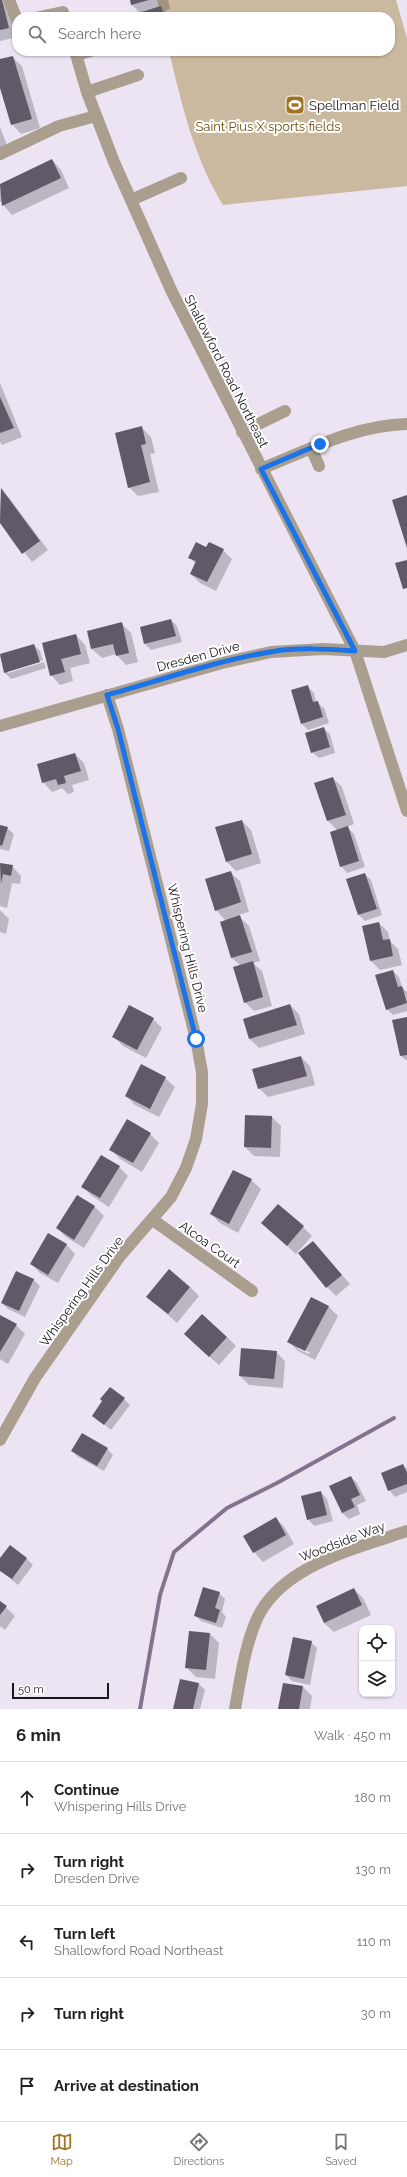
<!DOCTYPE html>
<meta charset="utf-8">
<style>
:root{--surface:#fff;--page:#f2f2f2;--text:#222;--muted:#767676;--line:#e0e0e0;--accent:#a07425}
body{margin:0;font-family:Raleway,sans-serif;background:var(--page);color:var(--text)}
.controls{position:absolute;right:12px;bottom:12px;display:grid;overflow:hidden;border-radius:8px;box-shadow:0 1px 3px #0004}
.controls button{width:36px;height:36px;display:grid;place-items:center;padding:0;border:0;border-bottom:1px solid var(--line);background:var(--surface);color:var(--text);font:20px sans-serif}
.scale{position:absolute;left:12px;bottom:10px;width:97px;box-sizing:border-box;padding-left:4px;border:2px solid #1a171c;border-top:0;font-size:11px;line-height:14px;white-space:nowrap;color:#1a171c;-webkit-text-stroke:3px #fff;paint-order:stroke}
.stop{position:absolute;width:12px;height:12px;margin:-9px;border:3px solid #1a73e8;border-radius:50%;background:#fff}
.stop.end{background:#1a73e8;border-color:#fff;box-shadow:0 1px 4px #0008}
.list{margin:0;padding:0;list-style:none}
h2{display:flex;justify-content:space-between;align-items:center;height:52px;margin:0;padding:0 16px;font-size:17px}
h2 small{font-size:13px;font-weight:400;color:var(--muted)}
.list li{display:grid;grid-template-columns:26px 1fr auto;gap:12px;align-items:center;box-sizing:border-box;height:72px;padding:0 16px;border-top:1px solid var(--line)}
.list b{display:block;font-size:15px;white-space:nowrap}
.list p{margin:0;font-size:13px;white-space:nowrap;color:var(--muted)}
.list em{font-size:13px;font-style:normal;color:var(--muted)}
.icon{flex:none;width:22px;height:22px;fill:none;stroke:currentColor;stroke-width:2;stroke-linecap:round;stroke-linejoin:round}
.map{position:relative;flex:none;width:407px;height:1709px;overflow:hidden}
.search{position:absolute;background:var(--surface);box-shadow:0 1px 3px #0004;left:12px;right:12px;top:12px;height:44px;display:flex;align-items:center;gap:10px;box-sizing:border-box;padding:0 14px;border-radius:16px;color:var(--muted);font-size:15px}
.sheet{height:412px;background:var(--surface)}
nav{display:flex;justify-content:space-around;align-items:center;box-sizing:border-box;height:56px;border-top:1px solid var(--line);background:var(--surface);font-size:11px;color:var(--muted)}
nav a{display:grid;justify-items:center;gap:2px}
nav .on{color:var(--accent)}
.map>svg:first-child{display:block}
</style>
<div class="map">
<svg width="407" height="1709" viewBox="0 0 407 1709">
<rect width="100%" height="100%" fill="#ece3f3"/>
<path fill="#cab99f" d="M157 0H396L407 38V186L223 205C194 158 182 105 169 51H390V17H161Z"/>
<path fill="#0003" fill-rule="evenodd" d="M0 0 8 2 17 35V37L0 41Z
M131 0H168L170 9 165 11 170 17H141V14L132 5Z
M153 51H175L158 56Z
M12 57 22 66 40 128 21 134 12 124 0 85V60Z
M0 127 8 148 0 150Z
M52 160 61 170 69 188 12 215 0 201V185Z
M0 383 22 437 2 445 0 442Z
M142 428 151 437 155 453 150 454 159 492 138 496 129 487Z
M1 489 10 499 48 550 32 562 0 522Z
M206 549 223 550 232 559 216 591 200 583 191 574 196 564 189 557Z
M171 620 177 626 182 642 151 650 145 644Z
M121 623 131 633 138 662 126 665 116 654 102 658 92 649 88 632Z
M76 635 85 645 90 663 70 668 73 681 60 685 51 675 43 644Z
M34 645 40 651 43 660 8 671V673L44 662 46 668 11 679 5 673 0 656Z
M307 686 314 693 316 702 324 708 329 723 308 730 302 724Z
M323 728 330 734 335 753 319 758 312 752Z
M75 754 84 763 89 780 72 785 74 792 68 794 62 788 52 792 43 782Z
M333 778 342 787 354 824 347 827 354 834 365 867 347 873 341 866 338 831 328 821 315 783Z
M242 821 251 830 261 863 236 871 226 861Z
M0 826 7 828 14 834 9 851 0 849Z
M0 864 12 866 21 876 20 884 12 883 7 908 0 906Z
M230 872 240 881 249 912 238 915 249 926 260 961 253 963 262 971 272 1006 254 1011 245 1002 241 966 232 958 226 921 216 910Z
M365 874 371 880 382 915 365 921 359 915Z
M0 910 9 919 6 934 0 932Z
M379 923 388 932 390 941 398 949 402 965 380 970 371 961Z
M393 971 399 977 402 987 407 992V1011L393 1015 387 1009Z
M290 1005 299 1014 305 1034 259 1048 250 1039 244 1019Z
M407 1018V1061L401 1056Z
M153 1019 162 1028 146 1058 123 1046 113 1036Z
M301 1057 310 1066 315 1085 268 1097 259 1088Z
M165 1078 175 1087 159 1117 135 1105 126 1096Z
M272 1117 281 1126 280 1157 254 1156 245 1147Z
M150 1134 159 1143 142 1172 120 1159 111 1149Z
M119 1167 128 1176 109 1207 92 1196 83 1187Z
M234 1171 251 1180 261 1189 238 1233 220 1223 211 1214Z
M77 1196 95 1207 104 1216 84 1248 66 1237 57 1228Z
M262 1223 303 1227 312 1236 296 1254Z
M313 1242 350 1284 336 1296 327 1287Z
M66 1244 75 1254 58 1283 40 1273 31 1263Z
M17 1272 34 1280 40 1286 25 1317 8 1309 2 1303Z
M190 1287 199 1296 177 1323 148 1297Z
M312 1298 329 1307 338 1316 315 1360 298 1351 289 1342ZM298 1346 310 1353 309 1354 298 1349Z
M0 1316 16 1325 25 1334 8 1364 0 1359Z
M227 1337 236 1346 219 1365 194 1343Z
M276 1352 285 1361 283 1388 249 1385 240 1376Z
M124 1399 130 1405 111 1430 93 1415 103 1402Z
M107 1449 113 1455 104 1471 78 1457 72 1451Z
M403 1465 407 1469V1492L395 1497 389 1490Z
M351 1477 357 1483 366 1501 357 1505 360 1514 349 1519 342 1513 330 1486Z
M321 1492 327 1499 333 1521 314 1526 308 1519Z
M276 1518 285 1528 294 1544 263 1562 254 1552Z
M27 1559 33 1565 18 1585 0 1570V1560Z
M354 1589 363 1598 371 1615 334 1632 324 1623Z
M219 1593 225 1599 222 1612 226 1617 222 1628 201 1621 195 1615Z
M0 1602 15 1616 5 1630 0 1626Z
M210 1634 219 1643 215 1679 196 1677 186 1667Z
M311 1642 317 1648 310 1685 292 1681 286 1675Z
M199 1684 205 1690 200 1709H174Z
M303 1687 312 1696 310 1709H279Z"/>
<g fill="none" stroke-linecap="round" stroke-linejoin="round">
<path stroke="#84738f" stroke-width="4" d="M140 1709 160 1595 174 1552 227 1508 277 1483 394 1418"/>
</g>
<path fill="#615967" d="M0 0H2L9 28 0 30Z
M130 0H149L131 5Z
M161 6 165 17H140L138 13Z
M13 56 32 119 11 125 0 88V59Z
M52 159 61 178 2 206 0 184Z
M0 397 14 428 0 433Z
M142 426 146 444 141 445 150 482 128 488 115 433Z
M1 488 40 541 22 554 0 523Z
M407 495V548L392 500Z
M196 542 206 547 209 542 224 549 207 582 190 574 196 561 188 558Z
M407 560V588L403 589 395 563Z
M171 619 176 636 144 644 140 627Z
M122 622 129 653 116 656 113 644 91 649 87 631Z
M76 634 81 654 61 659 65 672 50 676 42 643Z
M34 644 40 662 4 673 0 654Z
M308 685 313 702 318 701 323 717 301 724 291 690Z
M324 727 330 747 311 753 305 733Z
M75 753 81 771 64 776 66 783 58 785 56 779 42 783 37 764Z
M333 777 346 815 327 821 314 783Z
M242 820 252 854 226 862 215 827Z
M0 825 8 827 2 846 0 845Z
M348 826 359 861 340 867 330 832Z
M0 863 13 865 11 876 3 874 1 884Z
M231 871 241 902 215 911 205 879Z
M365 873 377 909 358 915 346 879Z
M240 915 252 952 231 958 220 922Z
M379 922 383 940 390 939 393 956 370 961 362 926Z
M253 961 263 997 244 1003 233 967Z
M393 970 398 987 402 986 407 1003 386 1010 375 975Z
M290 1004 297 1025 249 1039 243 1019Z
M129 1005 154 1018 137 1050 112 1037Z
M407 1017V1055L400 1056 392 1020Z
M301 1056 307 1076 258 1089 252 1069Z
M141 1064 166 1077 150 1109 125 1096Z
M245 1115 272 1116 271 1148 244 1147Z
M127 1119 151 1133 133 1163 109 1150Z
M101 1155 120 1166 100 1198 81 1187Z
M233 1170 252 1179 229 1224 210 1214Z
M77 1195 95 1206 74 1240 56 1228Z
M278 1204 304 1226 287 1246 261 1223Z
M48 1233 67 1244 48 1275 30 1264Z
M313 1241 342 1275 326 1288 298 1253Z
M169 1269 190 1287 168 1314 146 1297Z
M16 1271 34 1279 19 1311 1 1303Z
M311 1297 329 1306 305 1351 287 1342Z
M202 1314 227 1337 209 1357 184 1334Z
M0 1315 17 1324 0 1352Z
M241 1348 277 1351 274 1379 239 1376Z
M110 1387 125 1398 104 1425 92 1416 102 1401 100 1399Z
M82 1433 108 1448 97 1466 71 1451Z
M403 1464 407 1473V1484L388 1491 381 1473Z
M351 1476 360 1495 351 1499 355 1507 342 1513 329 1486Z
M321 1491 327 1515 307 1520 301 1496Z
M276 1517 286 1535 253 1553 243 1536Z
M10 1545 27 1558 12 1579 0 1571V1558Z
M203 1587 220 1592 215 1608 220 1610 216 1623 194 1616Z
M354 1588 362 1605 324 1623 316 1606Z
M0 1601 7 1606 0 1615Z
M189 1631 210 1633 206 1670 185 1668Z
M293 1637 312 1641 304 1679 285 1675Z
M180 1679 199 1683 193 1709H173Z
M283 1683 303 1686 299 1709H278Z"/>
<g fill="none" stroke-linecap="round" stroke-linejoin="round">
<path stroke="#aa9f8f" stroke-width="12" d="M9 0 17 20
M39 17 63 12
M75 51 87 92 114 162 172 292 355 651 407 811
M76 55 91 51
M87 92 138 75
M0 154 59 126 96 116
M131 200 181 178
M242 432 285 411
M311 448 319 466
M261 469C308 450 356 425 407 424
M0 726 222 663 271 652 323 649 384 652 407 645
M153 1220 252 1291
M0 1440 35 1378 120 1256 171 1197 186 1168 196 1139 202 1104V1072L196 1039 118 729 107 695
M235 1709C240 1681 244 1652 254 1626 275 1567 354 1549 407 1531"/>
</g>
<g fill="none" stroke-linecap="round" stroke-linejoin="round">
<path stroke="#1a73e8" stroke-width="5" d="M196 1039 118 729 107 695C161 680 215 661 270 652 297 647 328 649 355 651L261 469 320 444"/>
</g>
<defs>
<g id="stadium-square" transform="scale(1)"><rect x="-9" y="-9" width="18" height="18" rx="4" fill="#a07425" stroke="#fff"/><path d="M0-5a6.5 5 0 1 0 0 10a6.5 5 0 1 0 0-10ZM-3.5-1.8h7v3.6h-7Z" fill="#fff"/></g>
</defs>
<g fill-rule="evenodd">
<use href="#stadium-square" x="295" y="105"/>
</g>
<g text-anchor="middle" stroke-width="4" stroke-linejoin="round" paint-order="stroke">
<g font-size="13" fill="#1a171c" stroke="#fff" text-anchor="start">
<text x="309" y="110">Spellman Field</text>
</g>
<g font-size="13" fill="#73500e" stroke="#fff">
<text x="268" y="131">Saint Pius X sports fields</text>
</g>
<g font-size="13" fill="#1a171c" stroke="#fff">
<text transform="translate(227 371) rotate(63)" y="5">Shallowford Road Northeast</text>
<text transform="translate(198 656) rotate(-15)" y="5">Dresden Drive</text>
<text transform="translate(188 948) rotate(76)" y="5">Whispering Hills Drive</text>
<text transform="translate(210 1244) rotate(35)" y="5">Alcoa Court</text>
<text transform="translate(81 1291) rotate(-54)" y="5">Whispering Hills Drive</text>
<text transform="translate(342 1541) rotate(-21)" y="5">Woodside Way</text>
</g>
</g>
</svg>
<div class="controls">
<button><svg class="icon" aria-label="locate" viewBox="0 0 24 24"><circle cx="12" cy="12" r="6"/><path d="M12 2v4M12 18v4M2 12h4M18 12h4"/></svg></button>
<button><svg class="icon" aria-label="layers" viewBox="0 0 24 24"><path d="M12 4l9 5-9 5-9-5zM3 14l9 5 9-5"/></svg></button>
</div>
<div class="scale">50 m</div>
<div class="stop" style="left:196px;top:1039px"></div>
<div class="stop end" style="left:320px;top:444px"></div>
<div class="search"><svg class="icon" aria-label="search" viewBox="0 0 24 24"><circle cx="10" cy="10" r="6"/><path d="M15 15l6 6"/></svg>Search here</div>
</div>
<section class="sheet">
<h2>6 min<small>Walk · 450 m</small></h2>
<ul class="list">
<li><svg class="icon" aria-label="ahead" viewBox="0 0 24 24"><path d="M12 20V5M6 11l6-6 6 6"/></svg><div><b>Continue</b><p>Whispering Hills Drive</p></div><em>180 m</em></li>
<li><svg class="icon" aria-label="right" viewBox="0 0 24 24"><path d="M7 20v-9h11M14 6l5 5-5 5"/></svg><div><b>Turn right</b><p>Dresden Drive</p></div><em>130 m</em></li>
<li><svg class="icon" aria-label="left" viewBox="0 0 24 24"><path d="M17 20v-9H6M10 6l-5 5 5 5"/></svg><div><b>Turn left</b><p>Shallowford Road Northeast</p></div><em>110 m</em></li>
<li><svg class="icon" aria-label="right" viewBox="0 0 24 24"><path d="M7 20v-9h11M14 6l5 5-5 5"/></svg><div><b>Turn right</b></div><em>30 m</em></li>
<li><svg class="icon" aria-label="arrive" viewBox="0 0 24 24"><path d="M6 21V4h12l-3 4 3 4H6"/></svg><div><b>Arrive at destination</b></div></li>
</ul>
</section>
<nav>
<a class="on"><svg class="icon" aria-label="map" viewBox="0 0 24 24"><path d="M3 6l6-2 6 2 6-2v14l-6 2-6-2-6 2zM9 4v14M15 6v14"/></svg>Map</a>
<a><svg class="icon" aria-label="directions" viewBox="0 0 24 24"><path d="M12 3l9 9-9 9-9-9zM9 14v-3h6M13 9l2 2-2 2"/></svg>Directions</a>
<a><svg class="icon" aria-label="saved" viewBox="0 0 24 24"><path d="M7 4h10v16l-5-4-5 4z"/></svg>Saved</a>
</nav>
